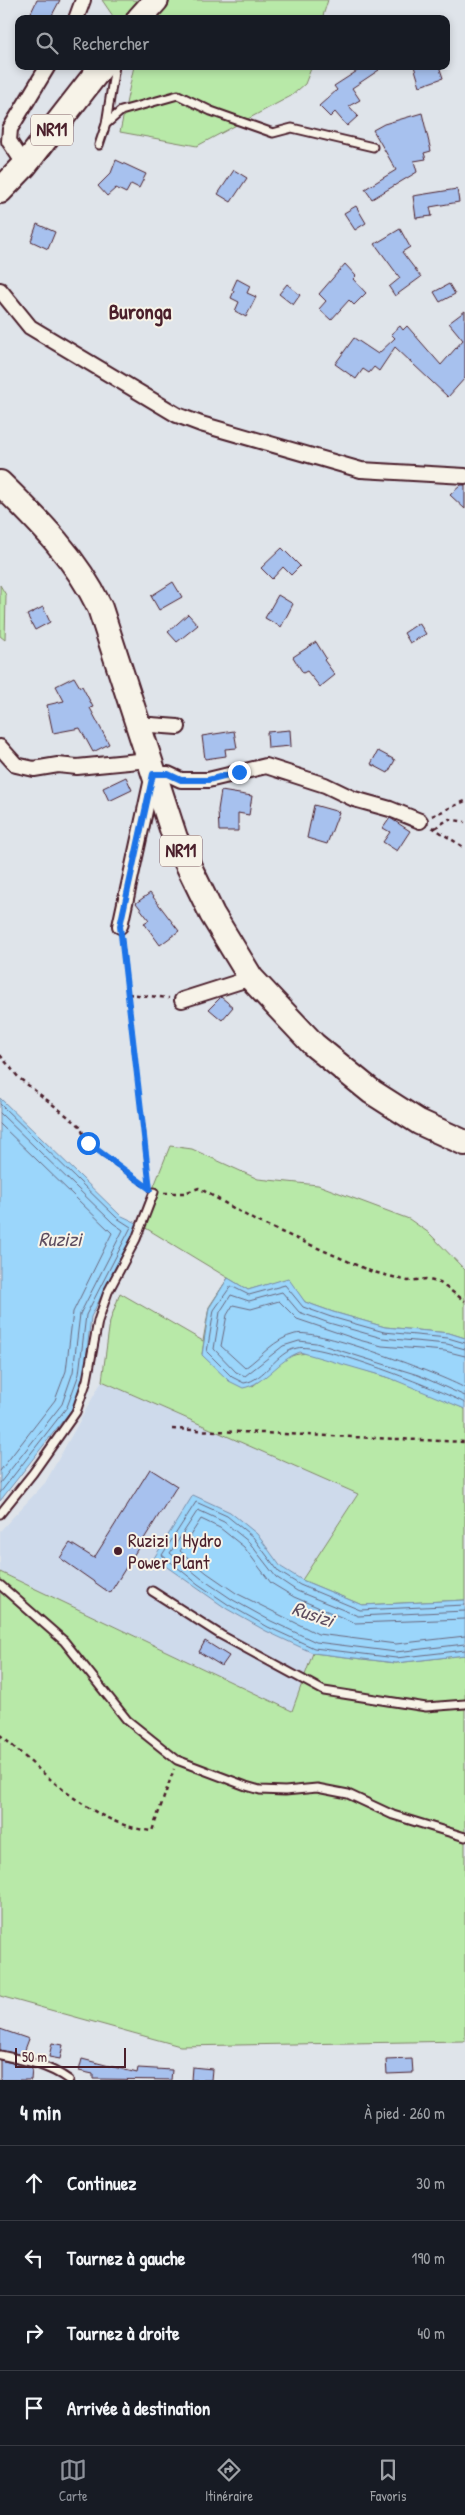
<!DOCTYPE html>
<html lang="fr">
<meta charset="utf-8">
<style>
:root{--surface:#171b24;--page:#242831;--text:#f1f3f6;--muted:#9ea1a6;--line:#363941;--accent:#8c9099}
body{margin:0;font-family:"Patrick Hand",sans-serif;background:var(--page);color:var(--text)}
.scale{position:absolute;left:15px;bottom:12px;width:111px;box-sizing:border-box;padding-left:5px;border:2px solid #4a1f2b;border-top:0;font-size:14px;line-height:18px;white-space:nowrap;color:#4a1f2b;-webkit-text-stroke:4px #f7f3e8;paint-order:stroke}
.stop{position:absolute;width:15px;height:15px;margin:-11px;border:4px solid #1a73e8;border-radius:50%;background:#fff}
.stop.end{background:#1a73e8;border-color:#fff;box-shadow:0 1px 5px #0008}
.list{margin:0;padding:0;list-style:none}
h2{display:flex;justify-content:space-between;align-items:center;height:65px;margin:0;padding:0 20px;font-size:21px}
h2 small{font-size:16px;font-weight:400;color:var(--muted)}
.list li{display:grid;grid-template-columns:32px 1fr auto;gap:15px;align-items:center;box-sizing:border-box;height:75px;padding:0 20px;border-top:1px solid var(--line)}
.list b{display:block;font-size:19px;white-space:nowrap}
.list em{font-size:16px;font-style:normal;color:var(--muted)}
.icon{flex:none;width:28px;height:28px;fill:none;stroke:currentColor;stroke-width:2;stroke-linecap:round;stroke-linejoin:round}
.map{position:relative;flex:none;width:465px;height:2080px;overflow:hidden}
.search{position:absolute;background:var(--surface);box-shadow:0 2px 8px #0003;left:15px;right:15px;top:15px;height:55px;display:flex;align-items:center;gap:12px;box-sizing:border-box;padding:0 18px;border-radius:10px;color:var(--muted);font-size:19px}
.sheet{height:365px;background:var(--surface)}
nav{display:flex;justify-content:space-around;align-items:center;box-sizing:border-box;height:70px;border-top:1px solid var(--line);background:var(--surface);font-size:14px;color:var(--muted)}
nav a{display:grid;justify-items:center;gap:2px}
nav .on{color:var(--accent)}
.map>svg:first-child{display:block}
</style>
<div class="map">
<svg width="465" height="2080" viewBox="0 0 465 2080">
<rect width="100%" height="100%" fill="#dfe4ea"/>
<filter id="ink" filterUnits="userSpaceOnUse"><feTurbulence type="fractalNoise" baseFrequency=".02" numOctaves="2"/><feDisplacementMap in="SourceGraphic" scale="10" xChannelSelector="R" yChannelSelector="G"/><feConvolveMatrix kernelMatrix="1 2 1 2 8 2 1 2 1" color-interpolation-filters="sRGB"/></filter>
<g filter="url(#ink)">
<path fill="#cedaeb" d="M102 1381 358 1494 302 1580 281 1567 257 1534 193 1495 154 1558 227 1609 266 1631 313 1653 292 1711 0 1572V1531L45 1483Z"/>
<path fill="#b8e9a8" stroke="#81846a" d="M102 0H328L322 19H115Z
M134 66H312L305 84 291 96 197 146 120 132Z
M0 585 6 595 5 640 0 636Z
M170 1146 192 1149 258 1179 318 1185 409 1219 429 1233 465 1270V1338L449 1333 385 1327 333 1312 305 1302 287 1279 248 1290 228 1278 209 1308 202 1354 253 1386C274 1368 285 1350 314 1354L414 1386 465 1409V1600L362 1605 302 1580 358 1494 102 1381 110 1321 120 1293 203 1341 209 1307 228 1278 139 1224Z
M0 1572 292 1711 313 1653 396 1663 465 1655V2041L180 2046 0 1996Z"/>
<path fill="#9bd6fb" stroke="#7b8da8" d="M0 1098 120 1215 139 1224 118 1262 91 1317 84 1375 72 1409 0 1501Z
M228 1278 248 1290 288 1278 305 1302 333 1312 385 1327 449 1333 465 1338V1409L390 1378 300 1352C278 1360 265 1384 243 1388L229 1381 202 1355 209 1308Z
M193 1495 230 1512 257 1534 281 1567 302 1580 362 1605 465 1600V1655L396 1663 313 1653 266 1631 227 1609 154 1558Z"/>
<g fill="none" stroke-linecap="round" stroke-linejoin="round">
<path stroke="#6a687e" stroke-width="1" d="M0 1104 117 1218 131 1227 86 1315 79 1374 67 1407 0 1493
M0 1113 113 1223 123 1230 80 1314 73 1372 62 1404 0 1483
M0 1124 112 1233 73 1312 66 1371 55 1400 0 1471
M465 1343 448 1338 384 1332 331 1317 303 1307 285 1285 249 1295 231 1286 214 1310 207 1352 232 1377 244 1383C265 1380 276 1352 297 1348 320 1342 440 1390 465 1403
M465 1349 447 1344 382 1338 329 1323 299 1312 282 1292 249 1301 231 1295 220 1312 214 1349 236 1372 245 1376 283 1346 299 1341 316 1343 418 1375 465 1396
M465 1356 445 1351 382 1346 359 1340 297 1319 279 1301 251 1309 233 1305 227 1315 221 1346 245 1368C262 1356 274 1339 295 1334 319 1328 439 1374 465 1388
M465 1605 360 1610 300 1585 279 1572 253 1537 227 1516 196 1502 162 1555 198 1584 229 1605 268 1627 314 1648 396 1658 465 1650
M465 1611 358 1616 297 1591 276 1577 249 1542 224 1522 198 1510 170 1553 202 1579 233 1600 271 1621 316 1642 396 1652 465 1644
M465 1619 355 1623 294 1597 271 1583 244 1547 220 1528 201 1519 180 1551 207 1573 236 1593 318 1634 396 1644 465 1636"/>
</g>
<path fill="#a7c1ee" stroke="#4a1f2b" d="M37 0H60L50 19H28Z
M365 66H377L379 70 352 88 360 100 349 106 358 116 347 126 335 112 330 117 319 106 337 90 334 86Z
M414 66H439L443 78 420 86Z
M422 113 431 151 424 153 426 159 414 161 417 172 372 199 365 189 396 170 373 130 384 124Z
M116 160 146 174 139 188 131 184 126 193 116 188 107 196 98 186 111 173Z
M234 170 247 178 231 202 218 194Z
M457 189 459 202 430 207 432 216 416 218 413 196Z
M356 206 366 223 355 230 344 213Z
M37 224 55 232 48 249 31 241Z
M400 229 410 247 402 252 421 277 395 296 389 287 400 278 375 244Z
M345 264 356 276 353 279 366 293 354 305 349 300 331 320 319 309 326 301 319 294Z
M237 279 250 286 247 293 256 297 246 317 235 311 239 302 231 298 234 291 232 290Z
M287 284 300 295 293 305 279 294Z
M449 284 455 294 440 302 434 292Z
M465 311V378L448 397 395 347 379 371 374 367 369 373 363 369 356 379 335 364 354 338 378 354 395 338 391 334 400 326 403 330 407 326 441 365 463 340 449 323Z
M461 485H465V509L450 495Z
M282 548 300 566 291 575 283 567 272 579 261 568Z
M173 582 182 597 159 610 151 596Z
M278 595 293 604 281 627 265 618Z
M43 607 50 622 35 630 27 615Z
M188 614 198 625 177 642 168 632Z
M419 623 426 634 410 643 404 633Z
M316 642 326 658 324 660 335 675 320 687 307 671 303 673 293 657Z
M74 677 80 687 82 686 93 707 90 708 109 744 93 752 80 728 53 733 47 705 64 701 56 686Z
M290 730 291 746 268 748 267 732Z
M234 731 237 748 225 749 226 756 205 759 202 736Z
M378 751 395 760 388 773 371 764Z
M126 777 132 790 109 801 103 788Z
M221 791 252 796 249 815 238 813V831H219L218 810Z
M314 805 339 812 327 844 307 838Z
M390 818 410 831 397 851 383 842 390 832 383 828Z
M150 893 179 931 160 945 144 923 149 920 136 903Z
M221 997 233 1007 222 1020 209 1009Z
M150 1469 177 1486 110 1593 60 1558 70 1543 94 1558Z
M205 1641 229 1656 222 1666 199 1652Z
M0 2029 29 2039 23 2055 0 2050Z
M52 2043 63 2045 60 2059 49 2057Z
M82 2059 137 2073 138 2068 172 2070 171 2080 93 2079V2074L79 2071Z
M412 2059 413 2073 387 2074 386 2060Z
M0 2060 32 2068 31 2080H0Z
M192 2067 212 2069 211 2080H191Z"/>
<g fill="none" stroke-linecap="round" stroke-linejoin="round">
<g stroke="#4a1f2b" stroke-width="11">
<path id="service" d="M106 124 121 111 178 95 211 111 273 133 292 128 373 147
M99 145 106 124 115 66
M0 1514 33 1473 76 1412 87 1380 98 1321 108 1292 136 1239 154 1192
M0 1585 64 1641 127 1720 177 1760 246 1786 260 1790 285 1791 317 1788 348 1794 393 1815 465 1837
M152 1591 221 1635 324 1691 426 1707 465 1704
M0 2055C24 2060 49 2065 69 2080"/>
</g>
<g stroke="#4a1f2b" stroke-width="18">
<path id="minor" d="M76 19 83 0
M25 165 9 141 10 129 48 66
M0 290 30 327 177 415 201 424 361 470 465 476
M137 724 178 727
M0 747 16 765 34 769 58 765 77 767 149 760
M120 926 153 774H168L181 780H208L266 766 325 785 354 799 390 809 420 821
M182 1000 251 978"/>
</g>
<g stroke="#4a1f2b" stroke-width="28">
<path id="trunk" d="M139 19 156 0
M0 191 25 165 102 66
M0 483C39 521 76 558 100 608L175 838 212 914 251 978 314 1045 372 1092 419 1122 465 1143"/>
</g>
<path stroke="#4a1f2b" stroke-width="2.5" stroke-dasharray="4 4" stroke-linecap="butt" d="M432 816 465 801
M432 827 465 848
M435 828 449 819 465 822
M122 940 149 1183
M128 994 169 998
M0 1055 19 1078 80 1126 87 1143 145 1187
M164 1193H184L199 1188 254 1220 370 1271 408 1281 426 1279 440 1283 465 1301
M172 1429 465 1442
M0 1735C44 1772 91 1825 152 1831L174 1769"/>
<use href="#service" stroke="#f7f3e8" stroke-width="7"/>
<use href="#minor" stroke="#f7f3e8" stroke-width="14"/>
<use href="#trunk" stroke="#f7f3e8" stroke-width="24"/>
</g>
</g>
<g fill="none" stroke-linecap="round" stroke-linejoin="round" filter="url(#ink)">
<path stroke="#1a73e8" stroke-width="6" d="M88 1143 150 1189 120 926 153 774H168L181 780H208L239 772"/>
</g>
<circle fill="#4a1f2b" stroke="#f7f3e8" stroke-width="2" cx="118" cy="1551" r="5"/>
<g text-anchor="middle" stroke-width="4" stroke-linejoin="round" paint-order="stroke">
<g fill="#f7f3e8" stroke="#7e5f64" stroke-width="1">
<rect x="31" y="114.5" width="42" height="31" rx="4"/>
<rect x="160" y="835.5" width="42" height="31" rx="4"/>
</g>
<g font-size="18" font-weight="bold" fill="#4a1f2b">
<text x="52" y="136">NR11</text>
<text x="181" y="857">NR11</text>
</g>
<g font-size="19" fill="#4a1f2b" stroke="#f7f3e8" text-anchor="start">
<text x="128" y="1547">Ruzizi I Hydro<tspan x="128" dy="22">Power Plant</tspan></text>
</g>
<g font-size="20" font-style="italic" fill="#5e4d5f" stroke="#f7f3e8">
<text x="60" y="1246">Ruzizi</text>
<text transform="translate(313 1614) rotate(19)" y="7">Rusizi</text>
</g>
<g font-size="21" font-weight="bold" fill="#4a1f2b" stroke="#f7f3e8">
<text x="140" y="319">Buronga</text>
</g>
</g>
</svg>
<div class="scale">50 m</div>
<div class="stop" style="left:88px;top:1143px"></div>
<div class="stop end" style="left:239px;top:772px"></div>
<div class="search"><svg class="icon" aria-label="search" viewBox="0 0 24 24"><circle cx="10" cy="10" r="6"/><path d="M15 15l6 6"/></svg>Rechercher</div>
</div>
<section class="sheet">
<h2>4 min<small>À pied · 260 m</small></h2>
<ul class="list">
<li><svg class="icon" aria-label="ahead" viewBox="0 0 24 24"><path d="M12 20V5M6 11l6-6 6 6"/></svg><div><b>Continuez</b></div><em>30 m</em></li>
<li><svg class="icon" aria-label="left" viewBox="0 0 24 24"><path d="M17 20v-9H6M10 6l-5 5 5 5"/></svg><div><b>Tournez à gauche</b></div><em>190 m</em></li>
<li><svg class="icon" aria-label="right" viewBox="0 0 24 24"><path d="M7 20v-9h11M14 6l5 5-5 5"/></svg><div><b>Tournez à droite</b></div><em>40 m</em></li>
<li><svg class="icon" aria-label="arrive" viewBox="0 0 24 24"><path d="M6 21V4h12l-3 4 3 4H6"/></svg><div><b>Arrivée à destination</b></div></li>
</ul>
</section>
<nav>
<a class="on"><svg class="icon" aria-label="map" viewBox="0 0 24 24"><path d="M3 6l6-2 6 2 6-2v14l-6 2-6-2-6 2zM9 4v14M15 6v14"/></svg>Carte</a>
<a><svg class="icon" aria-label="directions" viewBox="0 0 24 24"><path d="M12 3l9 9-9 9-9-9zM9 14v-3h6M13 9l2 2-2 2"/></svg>Itinéraire</a>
<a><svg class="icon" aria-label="saved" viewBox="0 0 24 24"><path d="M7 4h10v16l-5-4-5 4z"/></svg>Favoris</a>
</nav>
